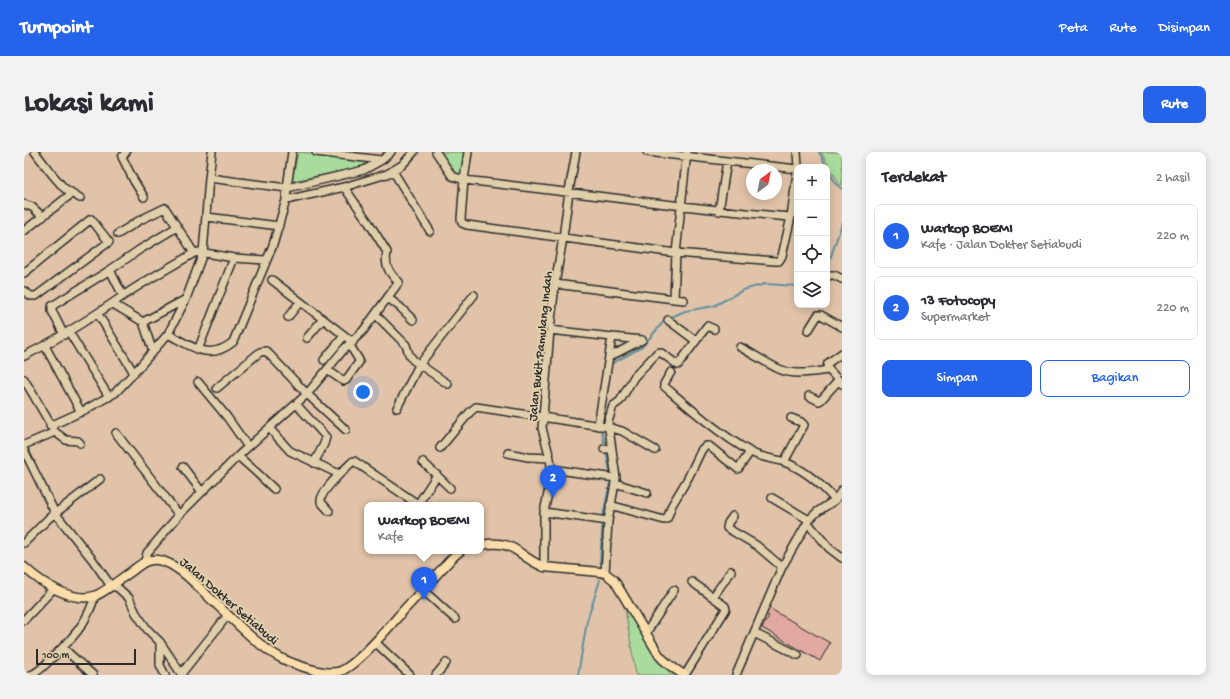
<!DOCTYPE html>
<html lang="id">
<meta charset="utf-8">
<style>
:root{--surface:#fff;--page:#f2f2f3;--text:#2b2b33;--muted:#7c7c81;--line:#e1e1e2;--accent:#2563eb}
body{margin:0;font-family:"Gochi Hand",sans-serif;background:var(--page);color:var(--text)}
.controls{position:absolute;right:12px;top:12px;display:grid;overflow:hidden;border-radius:8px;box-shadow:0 2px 10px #0003}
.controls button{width:36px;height:36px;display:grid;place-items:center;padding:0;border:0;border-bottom:1px solid var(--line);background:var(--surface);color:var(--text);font:20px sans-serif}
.compass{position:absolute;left:722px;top:12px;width:36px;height:36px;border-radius:50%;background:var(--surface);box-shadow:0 2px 10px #0003;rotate:32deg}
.scale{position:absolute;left:12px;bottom:10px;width:100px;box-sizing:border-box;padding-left:4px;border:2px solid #2b2b2b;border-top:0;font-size:11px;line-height:14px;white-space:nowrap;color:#2b2b2b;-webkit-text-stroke:3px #e1cfac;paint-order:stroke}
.you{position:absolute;left:339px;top:240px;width:14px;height:14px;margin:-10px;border:3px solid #fff;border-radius:50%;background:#1a73e8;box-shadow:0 0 0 6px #1a73e833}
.badge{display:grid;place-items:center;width:26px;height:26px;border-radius:50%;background:var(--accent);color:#fff;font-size:13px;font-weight:700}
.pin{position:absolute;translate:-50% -33px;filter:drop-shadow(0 1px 2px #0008)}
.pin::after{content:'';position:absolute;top:21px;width:14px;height:12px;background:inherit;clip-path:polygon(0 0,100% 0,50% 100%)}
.popup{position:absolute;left:340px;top:350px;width:120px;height:52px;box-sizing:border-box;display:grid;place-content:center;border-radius:8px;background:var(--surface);filter:drop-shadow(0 1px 3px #0005);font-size:13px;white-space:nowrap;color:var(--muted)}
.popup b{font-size:15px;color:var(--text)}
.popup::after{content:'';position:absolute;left:50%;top:100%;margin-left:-8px;border:8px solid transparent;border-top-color:var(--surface)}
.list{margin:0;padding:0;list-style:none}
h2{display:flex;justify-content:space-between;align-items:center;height:52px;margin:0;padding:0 16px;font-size:17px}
h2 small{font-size:13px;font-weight:400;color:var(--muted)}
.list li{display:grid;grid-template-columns:26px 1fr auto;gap:12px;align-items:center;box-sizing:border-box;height:64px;margin:0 8px 8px;padding:0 8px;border:1px solid var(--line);border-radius:8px}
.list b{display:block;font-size:15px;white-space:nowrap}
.list p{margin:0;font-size:13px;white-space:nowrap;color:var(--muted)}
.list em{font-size:13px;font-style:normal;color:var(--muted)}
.actions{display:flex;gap:8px;padding:12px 16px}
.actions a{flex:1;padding:9px 0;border:1px solid var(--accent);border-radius:8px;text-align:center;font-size:14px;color:var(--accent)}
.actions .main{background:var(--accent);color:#fff}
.icon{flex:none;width:22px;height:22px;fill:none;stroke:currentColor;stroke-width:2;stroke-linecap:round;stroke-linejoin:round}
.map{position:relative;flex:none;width:818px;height:523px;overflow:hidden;border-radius:8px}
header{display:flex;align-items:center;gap:24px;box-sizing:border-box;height:56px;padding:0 20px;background:var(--accent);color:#fff}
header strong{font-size:19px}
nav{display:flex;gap:22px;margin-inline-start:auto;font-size:14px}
.intro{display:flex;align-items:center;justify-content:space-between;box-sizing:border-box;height:96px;padding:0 24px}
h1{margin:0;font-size:28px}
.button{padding:10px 18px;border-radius:8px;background:var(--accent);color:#fff;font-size:14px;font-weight:700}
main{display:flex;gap:24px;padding:0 24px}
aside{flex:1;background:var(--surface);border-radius:8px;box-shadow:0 2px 10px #0003}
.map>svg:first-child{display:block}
</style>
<header>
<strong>Turnpoint</strong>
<nav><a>Peta</a><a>Rute</a><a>Disimpan</a></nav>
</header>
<div class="intro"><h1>Lokasi kami</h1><a class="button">Rute</a></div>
<main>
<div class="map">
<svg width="818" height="523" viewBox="0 0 818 523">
<rect width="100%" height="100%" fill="#e1c3a9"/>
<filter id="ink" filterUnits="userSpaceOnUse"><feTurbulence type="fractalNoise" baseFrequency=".025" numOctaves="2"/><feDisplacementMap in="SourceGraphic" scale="8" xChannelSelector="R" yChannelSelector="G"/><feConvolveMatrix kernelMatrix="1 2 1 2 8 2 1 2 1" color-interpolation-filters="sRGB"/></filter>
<g filter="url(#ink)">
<path fill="#a8db9c" stroke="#6a8364" d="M274 0 349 8 337 15 268 29Z
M416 0H442L438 24 430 22Z
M797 0H818V34L815 31Z
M599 444 637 507 660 523H612Z"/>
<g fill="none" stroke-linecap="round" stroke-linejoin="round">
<path stroke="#63919e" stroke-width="2" d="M795 0 812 32 818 37
M803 116 818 71
M645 166 661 159 690 154 719 138 741 132 773 134
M587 212 618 195 641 168
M579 269 586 222
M578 279 581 295
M576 410 579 364 586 330V320L582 299
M554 523 563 469 576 428"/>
</g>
<path fill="#e2a8a2" stroke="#2b2b2b" d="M743 455 806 491 796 509 738 476 745 464 741 462Z"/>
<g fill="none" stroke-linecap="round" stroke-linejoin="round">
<g stroke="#2b2b2b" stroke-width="10">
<path id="minor" d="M11 0 27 21 40 36 56 46
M102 0 98 5 110 29 120 45
M292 0 357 8
M412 0 428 24 440 28C549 40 658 56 767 65
M444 0 440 28 437 67 438 71 443 73 652 101 751 109H755L758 104 767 65 773 21
M623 0 773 17
M773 0 774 15
M369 19 406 79
M185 26 263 36 340 18 358 8 367 0
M262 48 320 35 363 22 378 13 390 0
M0 52 8 55 19 65
M695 59 703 9
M183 65 255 74
M0 79 46 43
M94 82 116 68 141 56 170 101
M86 118 99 144
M0 121 67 67 85 90 12 144H7L0 139
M803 125 806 123H810L818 127
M248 128 329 190
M531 132 650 147 652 101 663 0
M364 146 376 155 389 168
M650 147 660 148
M89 152 119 170 129 200
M74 162 110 221
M352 163 382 193 385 202 389 208 424 232
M264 165 276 150
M644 168 672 189
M119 170 162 147
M526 178 588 185 574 274
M784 179 794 163H797L818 175
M45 180 85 245
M144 182C167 194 185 210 209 190L249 93 262 48 263 36 268 0
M40 183 28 159V154L86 118 115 98 153 75
M588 185 618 188
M283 186 299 167
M21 194 57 260
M716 195C729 202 742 211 755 217 770 224 789 220 805 218
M174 198 210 106
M818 201 804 211 803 216 818 232
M0 204C35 187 67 166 99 144 122 128 147 115 170 101L175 100 210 106 242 108
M585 205 618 188
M300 208 320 184
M303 218 318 228 320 229 322 228 335 210V208L325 192
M647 220 640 232V234C667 257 694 281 725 299 735 306 749 306 760 310 780 317 797 332 811 348
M0 227 31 280 42 288 54 289 56 291
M174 230 203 265 224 295
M193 236 236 200 242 199 283 242 322 278
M785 244 795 249 797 248 814 229
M272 252 302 285 300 292 290 311
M373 256 395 213 450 143
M26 274 57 260 91 241 110 221 144 182 162 147 179 101 185 26 188 0
M245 276 266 299 315 322
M92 281 155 363
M0 293 31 280
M416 296 446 260 452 255 584 275 598 279 631 298
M580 297H588
M0 298 31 361 68 407 87 434 94 436 105 446 112 461 123 477 136 490 158 523
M484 301 504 305 526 306
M214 304 232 320 250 337
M399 310 426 336
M760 310 780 273 777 270 767 266
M159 315 178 340
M527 317 592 326
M591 331 623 341
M748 346 785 368
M394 352 413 323
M586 353 640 368 643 367 648 353 664 326 678 297 682 294H685L714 317 726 300
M305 359 297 350C295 340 321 317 328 310L330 309 395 353
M520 360 584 369
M709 364 704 371 703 376 732 393 758 415
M784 371 805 396 818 406
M0 391 25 366 76 327
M121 409 123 401 155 363 214 304 283 242 320 197 339 179 375 130C365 122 360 113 363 100L345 71 320 35
M520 415V360L528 323 526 306 518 276 519 265 526 178 531 132 539 86 545 39 552 0
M581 421 584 369 592 326 584 270 589 254 596 249 610 225 633 201 636 200 654 213 683 174 690 177
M399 438 431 467
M689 445 707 419
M0 468 30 436
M622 481 650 438
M730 481 774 503
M351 490 386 523
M136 491V513L141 523
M39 496 69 523
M157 522 204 463
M7 523C15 520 21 513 27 507 47 488 64 471 71 443
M412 523 422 511
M661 523 702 457 701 454 668 430
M712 523 758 415 785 368 793 360 811 348 818 338"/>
</g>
<g stroke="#2b2b2b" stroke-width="11">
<path id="major" d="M457 393C493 387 492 404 520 415L576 420 581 421 590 428 635 503C642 512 651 517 660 523
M0 415C16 430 50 453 73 443 85 437 96 427 108 419 116 413 123 406 134 408 154 411 175 436 189 449 210 468 234 495 259 507 269 512 279 515 290 518 298 520 309 522 317 519 335 511 364 476 378 460 395 442 412 423 429 405L436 399"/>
</g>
<use href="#minor" stroke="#e1cfac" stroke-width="7"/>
<use href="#major" stroke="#faddab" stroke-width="8"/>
</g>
</g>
<g text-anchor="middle" stroke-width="4" stroke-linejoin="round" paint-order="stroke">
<g font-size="13" fill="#2b2b2b" stroke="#e1cfac">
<text transform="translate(515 194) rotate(-84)" y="5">Jalan Bukit Pamulang Indah</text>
<text transform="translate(206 448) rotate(41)" y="5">Jalan Dokter Setiabudi</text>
</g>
</g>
</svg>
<div class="controls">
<button>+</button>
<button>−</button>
<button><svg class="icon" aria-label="locate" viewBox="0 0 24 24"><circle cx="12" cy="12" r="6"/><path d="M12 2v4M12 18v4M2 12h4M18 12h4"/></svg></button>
<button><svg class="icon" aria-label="layers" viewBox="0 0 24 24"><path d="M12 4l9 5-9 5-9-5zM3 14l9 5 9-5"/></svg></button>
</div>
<svg class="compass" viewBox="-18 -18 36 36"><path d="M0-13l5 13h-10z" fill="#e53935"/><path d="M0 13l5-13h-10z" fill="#7c7c81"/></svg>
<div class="scale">100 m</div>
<div class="you"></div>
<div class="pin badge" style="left:400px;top:448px">1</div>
<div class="popup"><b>Warkop BOEMI</b>Kafe</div>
<div class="pin badge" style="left:529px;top:346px">2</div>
</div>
<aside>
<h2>Terdekat<small>2 hasil</small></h2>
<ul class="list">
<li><span class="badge">1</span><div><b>Warkop BOEMI</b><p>Kafe · Jalan Dokter Setiabudi</p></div><em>220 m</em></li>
<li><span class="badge">2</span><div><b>13 Fotocopy</b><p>Supermarket</p></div><em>220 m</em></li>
</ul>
<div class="actions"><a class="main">Simpan</a><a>Bagikan</a></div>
</aside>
</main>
